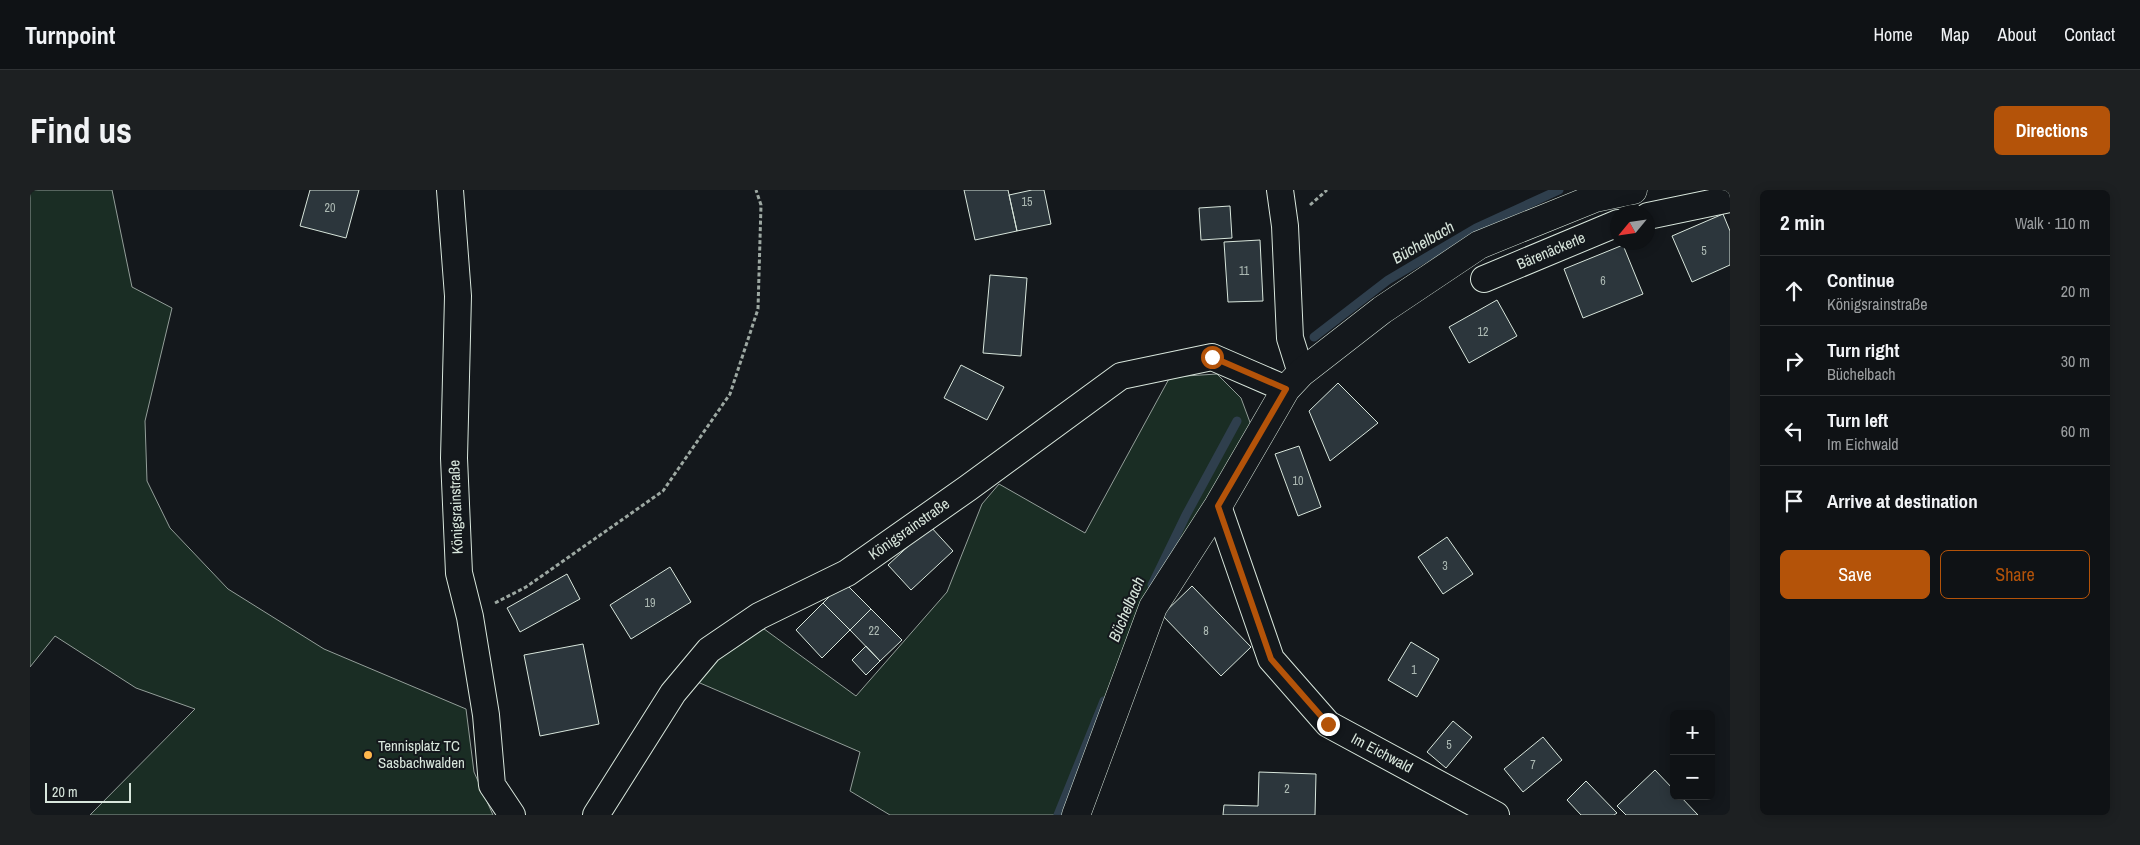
<!DOCTYPE html>
<meta charset="utf-8">
<style>
:root{--surface:#0f1215;--page:#1d2022;--text:#f1f3f6;--muted:#9b9ea0;--line:#2f3234;--accent:#b45309}
body{margin:0;font-family:"Archivo Narrow",sans-serif;background:var(--page);color:var(--text)}
.controls{position:absolute;right:15px;bottom:15px;display:grid;overflow:hidden;border-radius:8px;box-shadow:0 2px 12px #0003}
.controls button{width:45px;height:45px;display:grid;place-items:center;padding:0;border:0;border-bottom:1px solid var(--line);background:var(--surface);color:var(--text);font:25px sans-serif}
.compass{position:absolute;left:1580px;top:15px;width:45px;height:45px;border-radius:50%;background:var(--surface);box-shadow:0 2px 12px #0003;rotate:241deg}
.scale{position:absolute;left:15px;bottom:12px;width:86px;box-sizing:border-box;padding-left:5px;border:2px solid #d8e6dc;border-top:0;font-size:14px;line-height:18px;white-space:nowrap;color:#d8e6dc;-webkit-text-stroke:4px #14181c;paint-order:stroke}
.stop{position:absolute;width:15px;height:15px;margin:-11px;border:4px solid #b45309;border-radius:50%;background:#fff}
.stop.end{background:#b45309;border-color:#fff;box-shadow:0 1px 5px #0008}
.list{margin:0;padding:0;list-style:none}
h2{display:flex;justify-content:space-between;align-items:center;height:65px;margin:0;padding:0 20px;font-size:21px}
h2 small{font-size:16px;font-weight:400;color:var(--muted)}
.list li{display:grid;grid-template-columns:32px 1fr auto;gap:15px;align-items:center;box-sizing:border-box;height:70px;padding:0 20px;border-top:1px solid var(--line)}
.list b{display:block;font-size:19px;white-space:nowrap}
.list p{margin:0;font-size:16px;white-space:nowrap;color:var(--muted)}
.list em{font-size:16px;font-style:normal;color:var(--muted)}
.actions{display:flex;gap:10px;padding:15px 20px}
.actions a{flex:1;padding:11px 0;border:1px solid var(--accent);border-radius:8px;text-align:center;font-size:18px;color:var(--accent)}
.actions .main{background:var(--accent);color:#fff}
.icon{flex:none;width:28px;height:28px;fill:none;stroke:currentColor;stroke-width:2;stroke-linecap:round;stroke-linejoin:round}
.map{position:relative;flex:none;width:1700px;height:625px;overflow:hidden;border-radius:8px}
header{display:flex;align-items:center;gap:30px;box-sizing:border-box;height:70px;padding:0 25px;background:var(--surface);border-bottom:1px solid var(--line)}
header strong{font-size:24px}
nav{display:flex;gap:28px;margin-inline-start:auto;font-size:18px}
.intro{display:flex;align-items:center;justify-content:space-between;box-sizing:border-box;height:120px;padding:0 30px}
h1{margin:0;font-size:35px}
.button{padding:12px 22px;border-radius:8px;background:var(--accent);color:#fff;font-size:18px;font-weight:700}
main{display:flex;gap:30px;padding:0 30px}
aside{flex:1;background:var(--surface);border-radius:8px;box-shadow:0 2px 12px #0003}
.map>svg:first-child{display:block}
</style>
<header>
<strong>Turnpoint</strong>
<nav><a>Home</a><a>Map</a><a>About</a><a>Contact</a></nav>
</header>
<div class="intro"><h1>Find us</h1><a class="button">Directions</a></div>
<main>
<div class="map">
<svg width="1700" height="625" viewBox="0 0 1700 625">
<rect width="100%" height="100%" fill="#14181c"/>
<path fill="#1a2d24" stroke="#939e99" d="M0 0H82L102 97 142 118 115 231 117 291 140 338 198 399 294 459 436 519 444 582 463 625H60L165 519 106 498 25 446 0 477Z
M1187 184 1211 208 1221 235 1033 625H860L820 601 830 562 663 490 689 460 730 436 826 506 917 402 952 314 969 294 1055 343 1140 187Z"/>
<g fill="none" stroke-linecap="round" stroke-linejoin="round">
<path stroke="#2f3f4d" stroke-width="9" d="M1284 147 1358 90 1446 38 1529 0
M1122 395 1156 325 1207 231
M1028 625 1074 511"/>
</g>
<path fill="#2c363c" stroke="#d8e6dc" d="M280 0H329L316 48 270 36Z
M934 0H978L987 41 945 50Z
M1002 0H1014L1021 34 987 41 979 5Z
M1200 16 1202 48 1171 50 1169 18Z
M1693 24 1700 41V75L1662 92 1642 46Z
M1230 50 1233 111 1198 112 1194 52Z
M1593 55 1613 104 1553 128 1534 79Z
M960 85 997 88 991 166 953 163Z
M1467 110 1487 146 1439 173 1419 137Z
M931 175 974 197 957 230 914 208Z
M1308 193 1348 233 1300 271 1279 221Z
M1269 256 1291 317 1268 326 1245 264Z
M900 336 923 361 881 400 858 375Z
M1417 347 1443 384 1413 404 1388 367Z
M640 377 661 412 601 449 580 415Z
M537 384 550 409 490 442 477 418Z
M814 392 841 419 820 440 793 413Z
M1162 396 1221 457 1191 486 1132 425Z
M793 413 820 440 792 468 766 440Z
M841 419 872 450 850 471 820 440Z
M1381 452 1409 469 1387 507 1358 490Z
M553 454 569 534 510 546 494 465Z
M836 456 850 471 836 485 822 470Z
M1423 531 1442 547 1416 578 1397 562Z
M1513 547 1532 570 1493 602 1474 579Z
M1625 580 1644 600V606H1650L1668 625H1596L1587 616Z
M1229 582 1286 584 1285 625H1193L1194 615 1228 616Z
M1556 591 1587 623 1584 625H1551L1537 610Z"/>
<g fill="none" stroke-linecap="round" stroke-linejoin="round">
<g stroke="#d8e6dc" stroke-width="28">
<path id="minor" d="M420 0 428 106 424 268 429 383 440 427 456 525 462 595 482 625
M1250 0 1255 36 1260 148 1271 183
M1618 26 1700 9
M1454 89 1588 33
M1188 316 1241 469 1298 534 1466 625
M566 625 643 503 679 460 729 426 817 383 938 298 1091 186 1182 167 1256 199"/>
</g>
<g stroke="#d8e6dc" stroke-width="29">
<path id="tertiary" d="M1046 625 1123 417 1188 316 1256 199 1271 183 1352 120 1449 55 1565 8 1603 0"/>
</g>
<path stroke="#9da8a2" stroke-width="3" stroke-dasharray="4 2.5" stroke-linecap="butt" d="M1280 15 1297 0
M465 413 496 397 633 301 700 204 728 119 731 15 726 0"/>
<use href="#minor" stroke="#14181c" stroke-width="26"/>
<use href="#tertiary" stroke="#14181c" stroke-width="28"/>
</g>
<g fill="none" stroke-linecap="round" stroke-linejoin="round">
<path stroke="#b45309" stroke-width="6" d="M1182 167 1256 199 1188 316 1241 469 1298 534"/>
</g>
<circle fill="#ffb74d" stroke="#14181c" stroke-width="2" cx="338" cy="565" r="5"/>
<g text-anchor="middle" stroke-width="4" stroke-linejoin="round" paint-order="stroke">
<g font-size="12" fill="#adbab4">
<text x="997" y="16">15</text>
<text x="300" y="22">20</text>
<text x="1674" y="65">5</text>
<text x="1214" y="85">11</text>
<text x="1573" y="95">6</text>
<text x="1453" y="146">12</text>
<text x="1268" y="295">10</text>
<text x="1415" y="380">3</text>
<text x="620" y="417">19</text>
<text x="844" y="445">22</text>
<text x="1176" y="445">8</text>
<text x="1384" y="484">1</text>
<text x="1419" y="559">5</text>
<text x="1503" y="579">7</text>
<text x="1257" y="603">2</text>
</g>
<g font-size="15" fill="#d8e6dc" stroke="#14181c">
<text transform="translate(1521 61) rotate(-23)" y="5">Bärenäckerle</text>
<text transform="translate(426 317) rotate(-92)" y="5">Königsrainstraße</text>
<text transform="translate(879 339) rotate(-35)" y="5">Königsrainstraße</text>
<text transform="translate(1352 563) rotate(28)" y="5">Im Eichwald</text>
</g>
<g font-size="15" fill="#d8e6dc" stroke="#14181c" text-anchor="start">
<text x="348" y="561">Tennisplatz TC<tspan x="348" dy="17">Sasbachwalden</tspan></text>
</g>
<g font-size="16" font-style="italic" fill="#d8e6dc" stroke="#14181c">
<text transform="translate(1393 52) rotate(-30)" y="6">Büchelbach</text>
<text transform="translate(1096 419) rotate(-67)" y="6">Büchelbach</text>
</g>
</g>
</svg>
<div class="controls">
<button>+</button>
<button>−</button>
</div>
<svg class="compass" viewBox="-18 -18 36 36"><path d="M0-13l5 13h-10z" fill="#e53935"/><path d="M0 13l5-13h-10z" fill="#9b9ea0"/></svg>
<div class="scale">20 m</div>
<div class="stop" style="left:1182px;top:167px"></div>
<div class="stop end" style="left:1298px;top:534px"></div>
</div>
<aside>
<h2>2 min<small>Walk · 110 m</small></h2>
<ul class="list">
<li><svg class="icon" aria-label="ahead" viewBox="0 0 24 24"><path d="M12 20V5M6 11l6-6 6 6"/></svg><div><b>Continue</b><p>Königsrainstraße</p></div><em>20 m</em></li>
<li><svg class="icon" aria-label="right" viewBox="0 0 24 24"><path d="M7 20v-9h11M14 6l5 5-5 5"/></svg><div><b>Turn right</b><p>Büchelbach</p></div><em>30 m</em></li>
<li><svg class="icon" aria-label="left" viewBox="0 0 24 24"><path d="M17 20v-9H6M10 6l-5 5 5 5"/></svg><div><b>Turn left</b><p>Im Eichwald</p></div><em>60 m</em></li>
<li><svg class="icon" aria-label="arrive" viewBox="0 0 24 24"><path d="M6 21V4h12l-3 4 3 4H6"/></svg><div><b>Arrive at destination</b></div></li>
</ul>
<div class="actions"><a class="main">Save</a><a>Share</a></div>
</aside>
</main>
